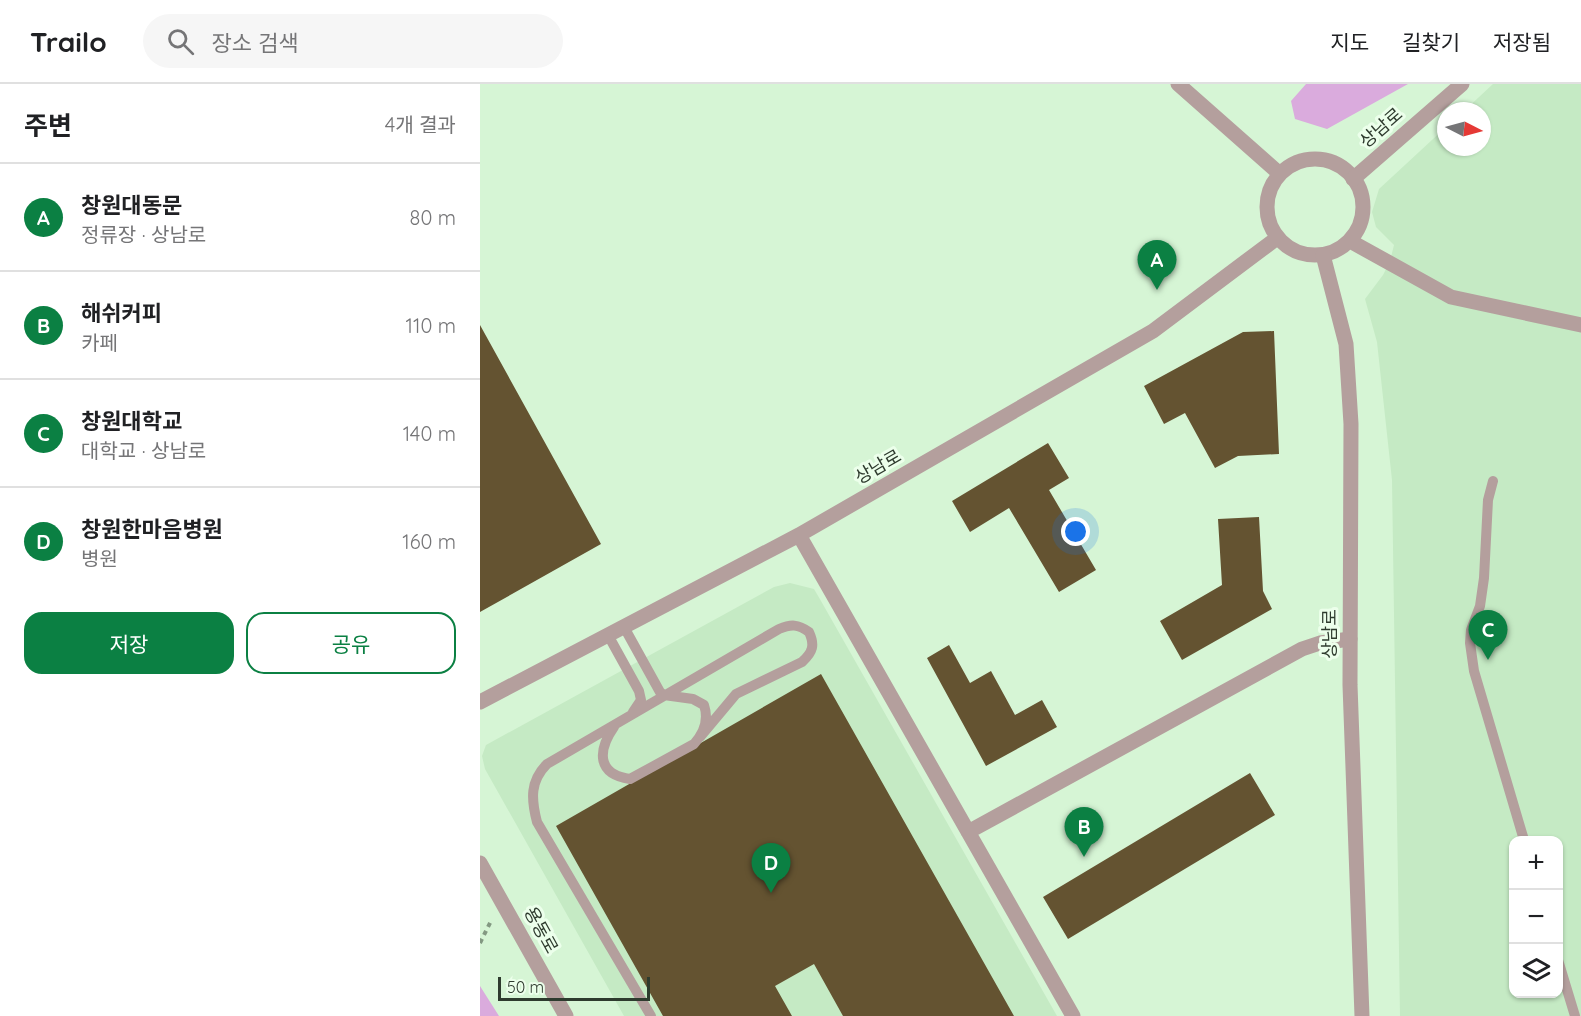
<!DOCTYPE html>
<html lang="ko">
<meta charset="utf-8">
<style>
:root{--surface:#fff;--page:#f6f6f6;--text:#202124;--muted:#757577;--line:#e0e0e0;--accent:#0b8043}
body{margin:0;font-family:Quicksand,"Noto Sans KR",sans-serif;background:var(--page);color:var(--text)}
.controls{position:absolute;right:18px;bottom:18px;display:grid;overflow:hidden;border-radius:12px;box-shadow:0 2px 4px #0004}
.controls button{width:54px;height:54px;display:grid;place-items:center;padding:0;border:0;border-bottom:2px solid var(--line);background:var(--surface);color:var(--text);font:30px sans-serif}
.compass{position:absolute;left:957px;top:18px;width:54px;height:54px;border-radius:50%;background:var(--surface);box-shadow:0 2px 4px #0004;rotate:96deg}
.scale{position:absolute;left:18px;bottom:15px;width:152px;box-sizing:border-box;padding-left:6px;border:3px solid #2e3b2e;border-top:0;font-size:16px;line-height:21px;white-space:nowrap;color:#2e3b2e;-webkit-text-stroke:4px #ecffeb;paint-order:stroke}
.you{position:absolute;left:596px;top:448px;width:21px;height:21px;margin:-15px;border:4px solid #fff;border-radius:50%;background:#1a73e8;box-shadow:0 0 0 9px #1a73e833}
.badge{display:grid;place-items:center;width:39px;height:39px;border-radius:50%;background:var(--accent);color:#fff;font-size:20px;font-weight:700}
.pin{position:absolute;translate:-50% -50px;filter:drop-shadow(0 2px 3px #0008)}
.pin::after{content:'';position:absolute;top:32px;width:21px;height:18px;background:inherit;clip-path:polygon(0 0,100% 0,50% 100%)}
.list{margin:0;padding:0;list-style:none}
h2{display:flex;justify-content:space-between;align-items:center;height:78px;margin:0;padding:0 24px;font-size:26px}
h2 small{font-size:20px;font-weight:400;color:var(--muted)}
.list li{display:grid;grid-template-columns:39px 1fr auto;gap:18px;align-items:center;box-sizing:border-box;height:108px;padding:0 24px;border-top:2px solid var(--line)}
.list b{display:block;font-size:22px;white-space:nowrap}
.list p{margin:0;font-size:20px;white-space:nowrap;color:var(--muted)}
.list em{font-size:20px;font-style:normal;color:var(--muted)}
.actions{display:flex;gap:12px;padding:18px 24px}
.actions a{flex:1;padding:14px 0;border:2px solid var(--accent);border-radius:18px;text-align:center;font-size:21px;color:var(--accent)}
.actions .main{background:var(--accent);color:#fff}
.icon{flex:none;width:33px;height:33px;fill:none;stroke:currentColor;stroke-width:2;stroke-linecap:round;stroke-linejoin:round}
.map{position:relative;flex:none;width:1101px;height:932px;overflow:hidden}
header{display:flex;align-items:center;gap:36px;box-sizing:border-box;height:84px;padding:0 30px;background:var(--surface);border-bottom:2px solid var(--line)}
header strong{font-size:28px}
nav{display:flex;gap:33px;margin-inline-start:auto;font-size:21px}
.search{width:420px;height:54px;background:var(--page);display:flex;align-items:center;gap:15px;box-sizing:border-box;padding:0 21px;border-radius:33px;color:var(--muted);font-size:22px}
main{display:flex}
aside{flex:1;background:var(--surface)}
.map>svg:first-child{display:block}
</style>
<header>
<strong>Trailo</strong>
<div class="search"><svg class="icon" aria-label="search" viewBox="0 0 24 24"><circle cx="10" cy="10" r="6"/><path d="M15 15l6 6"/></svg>장소 검색</div>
<nav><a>지도</a><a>길찾기</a><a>저장됨</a></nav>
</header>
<main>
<aside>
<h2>주변<small>4개 결과</small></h2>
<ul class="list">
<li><span class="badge">A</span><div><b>창원대동문</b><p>정류장 · 상남로</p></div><em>80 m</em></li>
<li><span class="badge">B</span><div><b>해쉬커피</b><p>카페</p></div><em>110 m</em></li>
<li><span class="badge">C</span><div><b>창원대학교</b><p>대학교 · 상남로</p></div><em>140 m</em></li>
<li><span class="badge">D</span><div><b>창원한마음병원</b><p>병원</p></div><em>160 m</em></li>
</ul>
<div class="actions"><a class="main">저장</a><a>공유</a></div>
</aside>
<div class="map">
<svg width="1101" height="932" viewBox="0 0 1101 932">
<rect width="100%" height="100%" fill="#d6f5d5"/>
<path fill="#c5eac4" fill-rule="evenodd" d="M1013 0H1101V932H920L912 396 897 258 885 215 903 191 910 177 914 161 896 143 892 128 899 105 966 43V63H1002V27H984ZM1034 756H1078V910H1034Z
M310 499 334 505 341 517 577 932H144L5 685 2 672 6 661 294 503Z"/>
<path fill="#daabdd" d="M826 0H928L847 45 815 35 811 17Z
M0 902 19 932H0Z"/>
<path fill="#645331" d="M0 241 121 460 0 528Z
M794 247 799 370 758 372 735 384 705 329 684 340 664 302 763 248Z
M568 359 589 394 569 406 616 486 579 508 529 424 490 448 472 417Z
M779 433 783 507 792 525 702 576 680 537 742 501 738 435Z
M469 561 490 599 511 587 535 631 562 616 577 643 506 682 447 574Z
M341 590 534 932H363L334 880 295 902 312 932H183L76 742Z
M770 689 795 731 588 855 563 813Z"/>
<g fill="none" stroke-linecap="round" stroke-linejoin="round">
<path stroke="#839982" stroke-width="4" stroke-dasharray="4.5 4.5" stroke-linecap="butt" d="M0 859 12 835"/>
<path stroke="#b49f9d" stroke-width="10" d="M1013 397 1008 416 1004 494 1000 522 991 546 990 559 994 587 1044 756
M128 551 159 607 161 616 153 628
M134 643C118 666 116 690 150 695L214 660C224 649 229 636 224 621L213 615 184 611 180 608 144 543
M1078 876 1095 932
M171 932 57 738C51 715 50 697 67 680L299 545C311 540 318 540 329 548 335 561 333 568 322 578L256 610 220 653"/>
<path stroke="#b49f9d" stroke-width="15" d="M698 0 800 90
M787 123a48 48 0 1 1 96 0a48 48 0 1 1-96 0Z
M870 157 971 213 1101 241
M319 451 593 932
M0 618 319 451 673 247 797 154
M488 748 822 565 840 559 870 555"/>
<path stroke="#b49f9d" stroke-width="15" d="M873 95 982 0
M843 171 866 260 871 340 870 601 882 932
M0 779 86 932"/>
</g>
<g text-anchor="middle" stroke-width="6" stroke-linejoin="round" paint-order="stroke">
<g font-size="18" fill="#2e3b2e" stroke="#ecffeb">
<text transform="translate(901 44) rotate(-41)" y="6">상남로</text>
<text transform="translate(398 383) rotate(-30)" y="6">상남로</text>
<text transform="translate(850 550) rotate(-90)" y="6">상남로</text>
<text transform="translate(61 846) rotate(61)" y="6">용동로</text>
</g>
</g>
</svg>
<div class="controls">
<button>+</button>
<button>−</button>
<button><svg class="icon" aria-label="layers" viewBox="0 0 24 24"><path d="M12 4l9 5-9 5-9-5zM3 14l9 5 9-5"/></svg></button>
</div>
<svg class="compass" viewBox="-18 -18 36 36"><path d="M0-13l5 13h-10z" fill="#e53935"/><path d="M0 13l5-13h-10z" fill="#757577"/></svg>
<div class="scale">50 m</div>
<div class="you"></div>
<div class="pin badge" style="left:677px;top:206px">A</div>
<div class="pin badge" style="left:604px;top:773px">B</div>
<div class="pin badge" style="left:1008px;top:576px">C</div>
<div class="pin badge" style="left:291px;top:809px">D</div>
</div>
</main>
